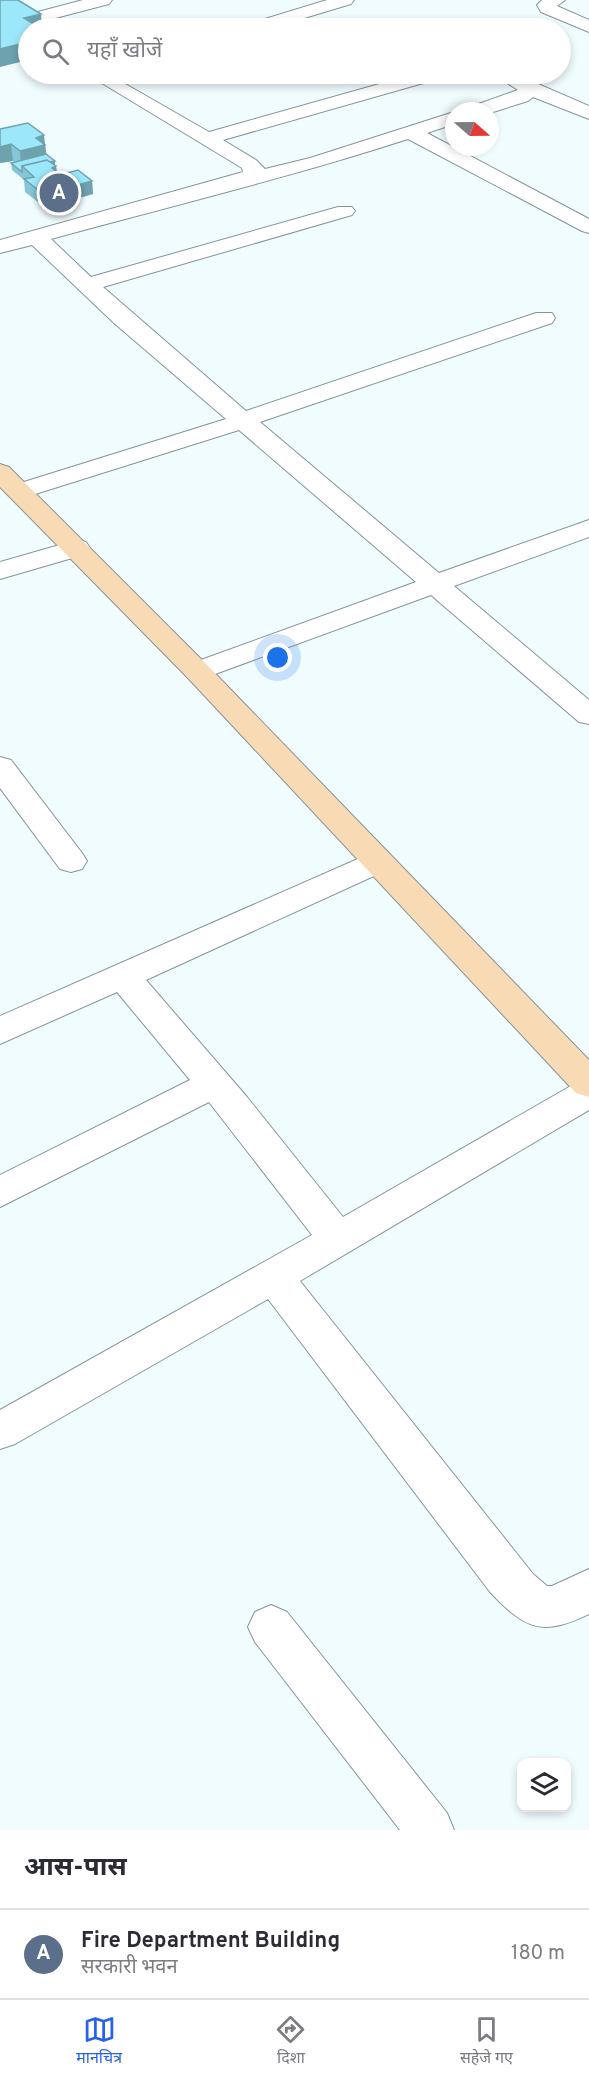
<!DOCTYPE html>
<html lang="hi">
<meta charset="utf-8">
<style>
:root{--surface:#fff;--page:#f7f7f7;--text:#2b2b33;--muted:#7c7c81;--line:#e1e1e2;--accent:#2563eb}
body{margin:0;font-family:Overpass,"Noto Sans Devanagari",sans-serif;background:var(--page);color:var(--text)}
.controls{position:absolute;right:18px;bottom:18px;display:grid;overflow:hidden;border-radius:12px;box-shadow:0 3px 9px #0003}
.controls button{width:54px;height:54px;display:grid;place-items:center;padding:0;border:0;border-bottom:2px solid var(--line);background:var(--surface);color:var(--text);font:30px sans-serif}
.compass{position:absolute;left:445px;top:102px;width:54px;height:54px;border-radius:50%;background:var(--surface);box-shadow:0 3px 9px #0003;rotate:110deg}
.you{position:absolute;left:278px;top:658px;width:21px;height:21px;margin:-15px;border:4px solid #fff;border-radius:50%;background:#1a73e8;box-shadow:0 0 0 9px #1a73e833}
.badge{display:grid;place-items:center;width:39px;height:39px;border-radius:50%;background:var(--accent);color:#fff;font-size:20px;font-weight:700}
.pin{position:absolute;translate:-50% -50%;border:3px solid #fff;box-shadow:0 2px 6px #0006}
.list{margin:0;padding:0;list-style:none}
h2{display:flex;justify-content:space-between;align-items:center;height:78px;margin:0;padding:0 24px;font-size:26px}
h2 small{font-size:20px;font-weight:400;color:var(--muted)}
.list li{display:grid;grid-template-columns:39px 1fr auto;gap:18px;align-items:center;box-sizing:border-box;height:90px;padding:0 24px;border-top:2px solid var(--line)}
.list b{display:block;font-size:22px;white-space:nowrap}
.list p{margin:0;font-size:20px;white-space:nowrap;color:var(--muted)}
.list em{font-size:20px;font-style:normal;color:var(--muted)}
.icon{flex:none;width:33px;height:33px;fill:none;stroke:currentColor;stroke-width:2;stroke-linecap:round;stroke-linejoin:round}
.map{position:relative;flex:none;width:589px;height:1830px;overflow:hidden}
.search{position:absolute;background:var(--surface);box-shadow:0 3px 9px #0003;left:18px;right:18px;top:18px;height:66px;display:flex;align-items:center;gap:15px;box-sizing:border-box;padding:0 21px;border-radius:33px;color:var(--muted);font-size:22px}
.sheet{height:168px;background:var(--surface)}
nav{display:flex;justify-content:space-around;align-items:center;box-sizing:border-box;height:84px;border-top:2px solid var(--line);background:var(--surface);font-size:16px;color:var(--muted)}
nav a{display:grid;justify-items:center;gap:3px}
nav .on{color:var(--accent)}
.map>svg:first-child{display:block}
</style>
<div class="map">
<svg width="589" height="1830" viewBox="0 0 589 1830">
<rect width="100%" height="100%" fill="#f1fcff"/>
<g fill="none" stroke-linecap="round" stroke-linejoin="round">
<g stroke="#849599" stroke-width="2">
<path id="street" d="M83 0H112L109 4 21 27 12 22 15 18Z
M327 0H354L351 4 271 28H245L248 24Z
M542 0H565L557 6 589 20V32L541 12 537 5Z
M87 74H108L209 132 415 74H443L441 78 223 140 256 160 265 169 310 158 454 112V124L427 133 589 219V233L582 231 408 139C291 177 171 206 51 239L91 277 338 207H352L355 211 352 215 103 287 246 411 536 313H552L555 318 552 323 260 422 439 573 589 520V537L454 586 589 700V724L579 722 431 595 207 677 197 680 187 677 183 671 187 665 416 582 239 430 29 496 20 499 11 496 7 491 11 486 226 419 114 323 32 245 0 253V240L243 172 242 168Z
M493 74H515L589 106V119L533 97 528 101 490 113 467 111 470 107 518 90Z
M77 540 86 542 90 548 86 554 0 579V562Z
M0 757 11 760 82 853 87 861 82 869 71 872 60 869 0 788Z
M376 851 387 854 392 862 387 870 146 980 247 1097 343 1217 576 1083 589 1079V1110L300 1281 533 1574 547 1586H552L589 1569V1614C542 1637 525 1629 490 1592L268 1299 15 1444 0 1449V1410L312 1235 209 1102 0 1207V1175L190 1080 117 992 0 1044V1016Z
M271 1605 287 1612 447 1813 454 1830H400L255 1642 248 1627 255 1612Z"/>
</g>
<g stroke="#849599" stroke-width="2">
<path id="secondary" d="M0 464 9 467 207 665 589 1060V1097L576 1093 187 677 0 487Z"/>
</g>
<use href="#street" fill="#fff" fill-rule="evenodd"/>
<use href="#secondary" fill="#f8dab5" fill-rule="evenodd"/>
</g>
<path fill="#86c7d6" d="M0 129 45 145 46 154 55 165 57 172 60 175 92 181 93 194 61 203 55 198 38 202 25 192 24 180 12 170 11 163 14 162 13 161 0 163Z"/>
<path fill="#6da2ae" d="M41 14 42 28H28L24 18Z
M28 42V60L0 67V49Z
M44 135 47 161 22 166 21 168 20 151 36 138Z
M11 144 13 161 0 163V147Z
M55 161V167L56 166 58 179 45 163Z
M92 181 93 194 61 203 60 190Z
M54 185 55 198 38 202 37 189Z"/>
<path fill="#9ce7f9" stroke="#6da2ae" stroke-width="1.5" d="M0 0H18L41 14 24 18 40 28H28V42L0 49Z
M28 123 44 135 36 138 45 145 20 151 11 144 0 147V129Z
M46 154 55 161 50 162 47 160 22 166V172L11 163Z
M47 160 56 166 52 168 60 175 78 170 92 181 60 190 54 185 37 189 24 179 34 177 22 166Z"/>
</svg>
<div class="controls">
<button><svg class="icon" aria-label="layers" viewBox="0 0 24 24"><path d="M12 4l9 5-9 5-9-5zM3 14l9 5 9-5"/></svg></button>
</div>
<svg class="compass" viewBox="-18 -18 36 36"><path d="M0-13l5 13h-10z" fill="#e53935"/><path d="M0 13l5-13h-10z" fill="#7c7c81"/></svg>
<div class="you"></div>
<div class="pin badge" style="left:59px;top:193px;background:#5c6f8a">A</div>
<div class="search"><svg class="icon" aria-label="search" viewBox="0 0 24 24"><circle cx="10" cy="10" r="6"/><path d="M15 15l6 6"/></svg>यहाँ खोजें</div>
</div>
<section class="sheet">
<h2>आस-पास<small></small></h2>
<ul class="list">
<li><span class="badge" style="background:#5c6f8a">A</span><div><b>Fire Department Building</b><p>सरकारी भवन</p></div><em>180 m</em></li>
</ul>
</section>
<nav>
<a class="on"><svg class="icon" aria-label="map" viewBox="0 0 24 24"><path d="M3 6l6-2 6 2 6-2v14l-6 2-6-2-6 2zM9 4v14M15 6v14"/></svg>मानचित्र</a>
<a><svg class="icon" aria-label="directions" viewBox="0 0 24 24"><path d="M12 3l9 9-9 9-9-9zM9 14v-3h6M13 9l2 2-2 2"/></svg>दिशा</a>
<a><svg class="icon" aria-label="saved" viewBox="0 0 24 24"><path d="M7 4h10v16l-5-4-5 4z"/></svg>सहेजे गए</a>
</nav>
